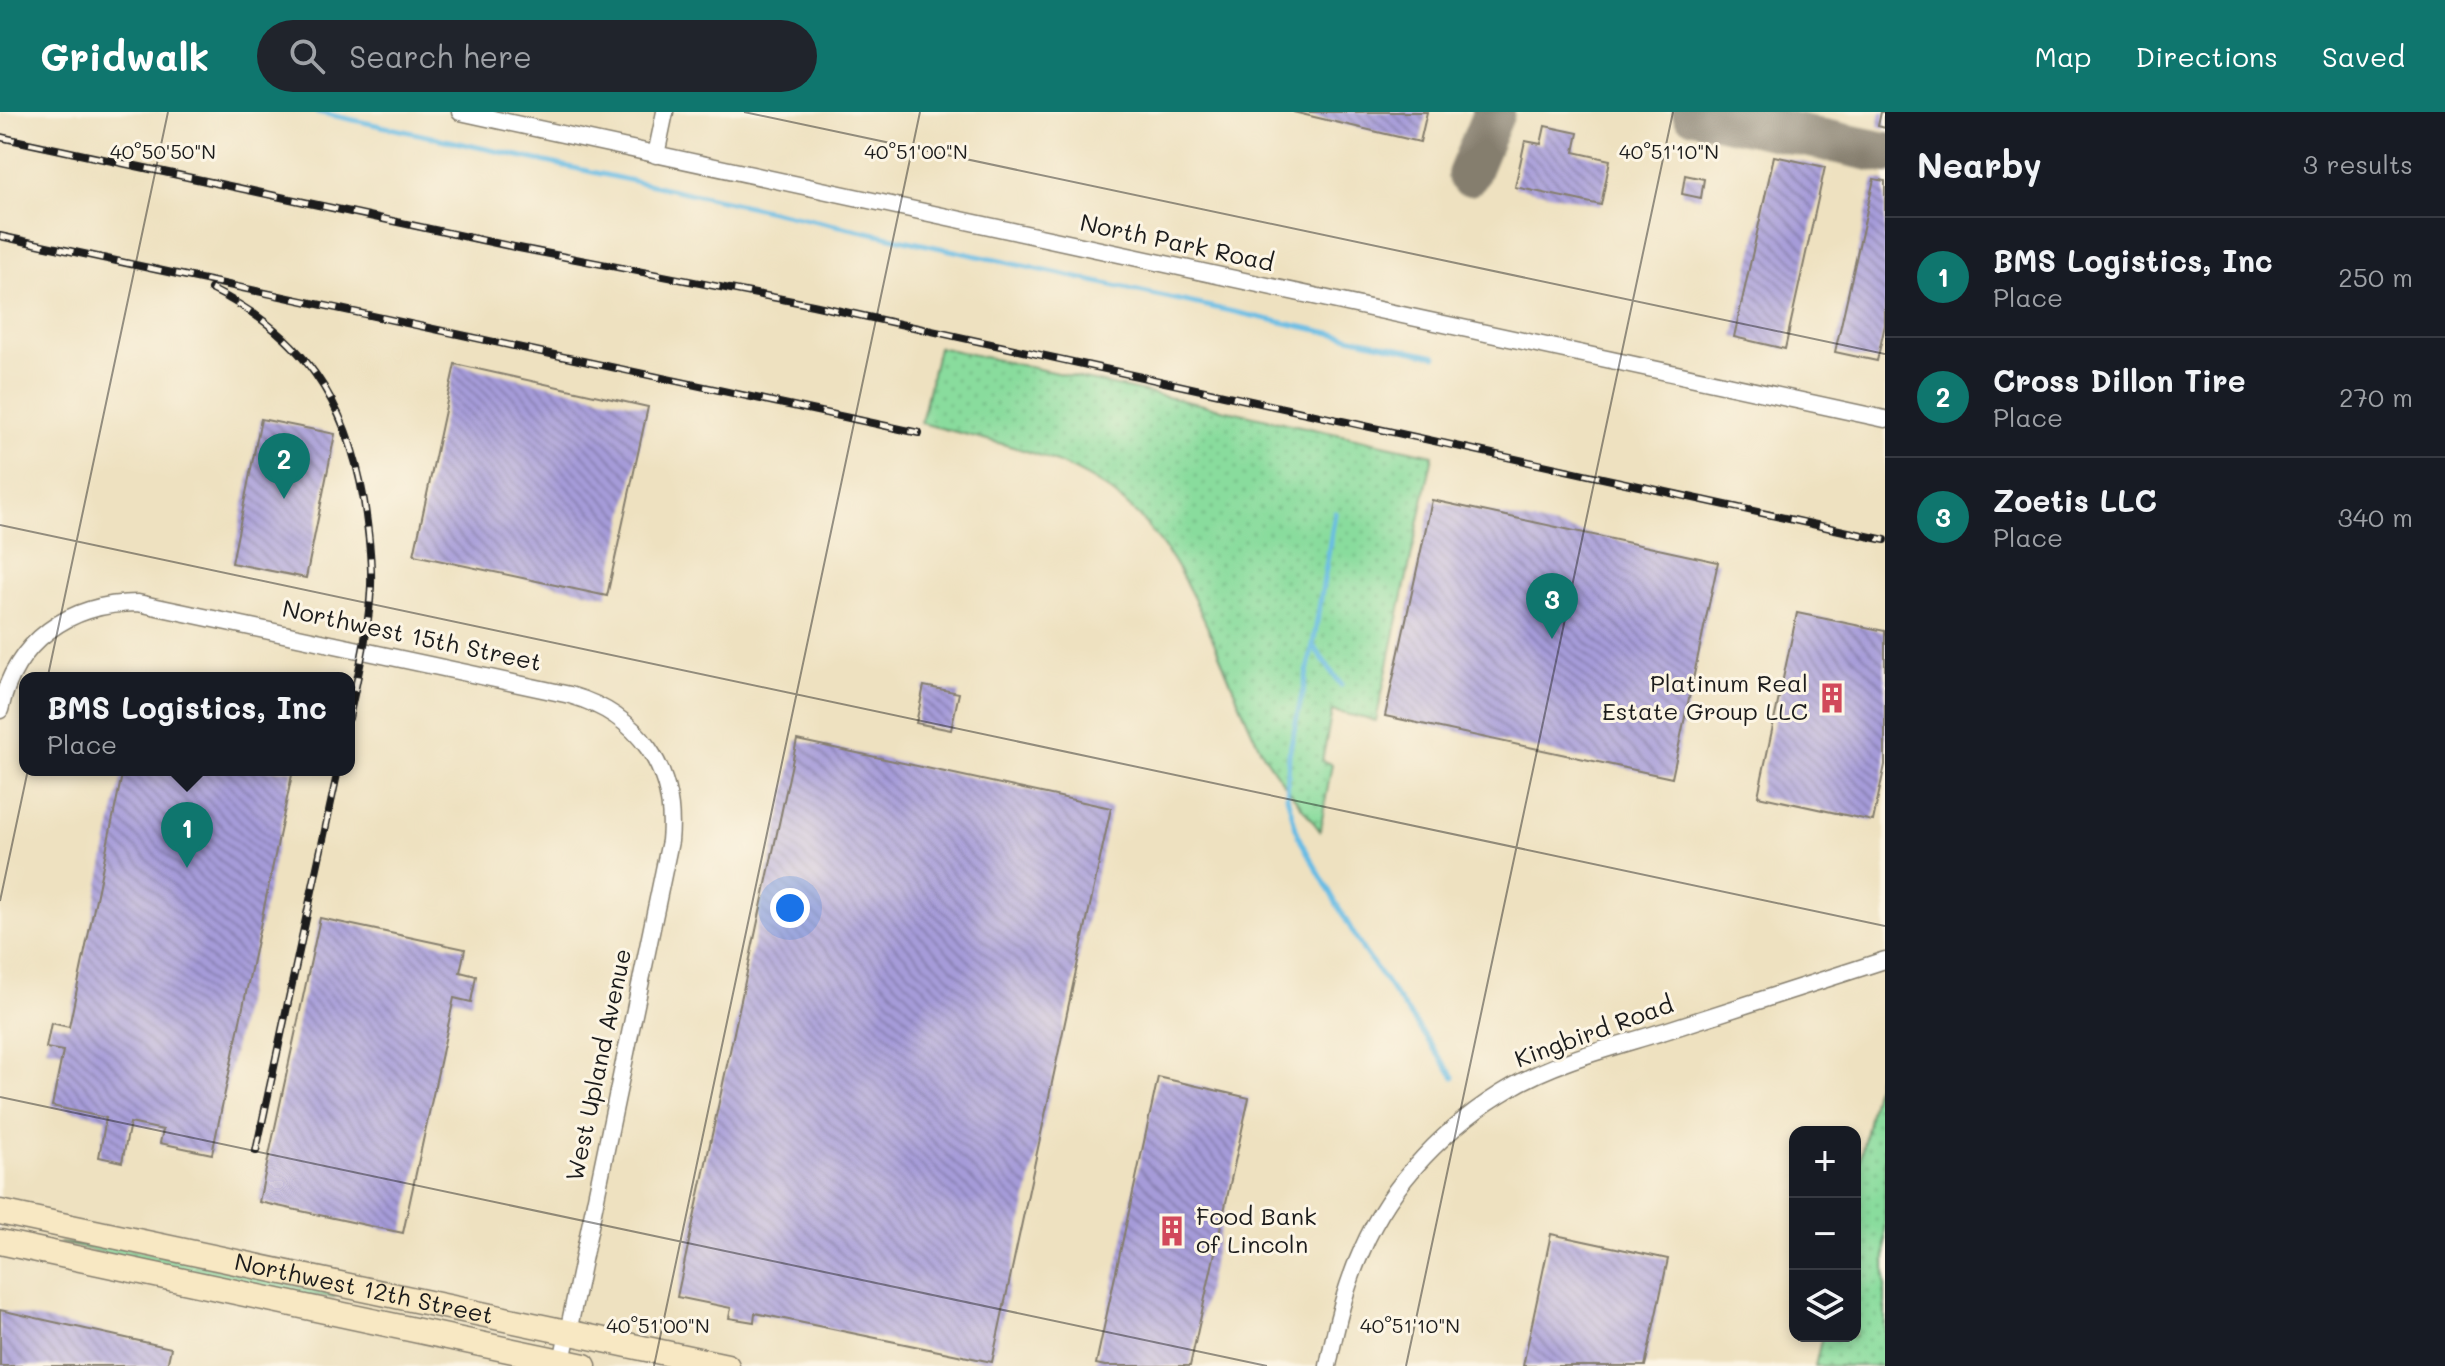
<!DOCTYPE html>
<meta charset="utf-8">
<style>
:root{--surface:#171b24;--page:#20242c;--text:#f1f3f6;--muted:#9ea1a6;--line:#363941;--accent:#0f766e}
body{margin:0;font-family:Mali,sans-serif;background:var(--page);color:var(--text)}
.controls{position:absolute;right:24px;bottom:24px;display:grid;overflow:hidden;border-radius:16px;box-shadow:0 4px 12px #0003}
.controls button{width:72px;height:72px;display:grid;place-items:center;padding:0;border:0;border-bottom:2px solid var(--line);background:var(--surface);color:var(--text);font:40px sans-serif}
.you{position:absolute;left:790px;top:796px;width:28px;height:28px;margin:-20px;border:6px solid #fff;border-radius:50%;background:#1a73e8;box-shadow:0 0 0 12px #1a73e833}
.badge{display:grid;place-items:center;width:52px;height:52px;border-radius:50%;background:var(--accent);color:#fff;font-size:26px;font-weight:700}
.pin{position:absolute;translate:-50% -66px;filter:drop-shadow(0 2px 4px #0008)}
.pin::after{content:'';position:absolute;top:42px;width:28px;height:24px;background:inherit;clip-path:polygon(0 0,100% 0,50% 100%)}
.popup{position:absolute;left:19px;top:560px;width:336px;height:104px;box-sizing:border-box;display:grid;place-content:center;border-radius:16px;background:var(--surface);filter:drop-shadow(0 2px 6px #0005);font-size:26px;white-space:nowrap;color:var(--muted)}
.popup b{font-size:30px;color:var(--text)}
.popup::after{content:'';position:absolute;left:50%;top:100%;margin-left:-16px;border:16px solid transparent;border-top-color:var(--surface)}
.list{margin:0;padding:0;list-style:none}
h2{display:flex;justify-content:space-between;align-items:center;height:104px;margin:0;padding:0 32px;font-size:34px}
h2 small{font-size:26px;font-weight:400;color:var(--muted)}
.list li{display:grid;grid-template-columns:52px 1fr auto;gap:24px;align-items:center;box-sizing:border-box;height:120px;padding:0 32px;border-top:2px solid var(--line)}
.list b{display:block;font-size:30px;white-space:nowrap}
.list p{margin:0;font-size:26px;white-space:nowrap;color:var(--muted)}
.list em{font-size:26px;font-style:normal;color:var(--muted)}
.icon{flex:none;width:44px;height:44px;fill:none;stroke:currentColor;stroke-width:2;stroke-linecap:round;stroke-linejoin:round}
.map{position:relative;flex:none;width:1885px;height:1254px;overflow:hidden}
header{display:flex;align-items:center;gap:48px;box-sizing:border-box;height:112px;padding:0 40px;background:var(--accent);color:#fff}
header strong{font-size:38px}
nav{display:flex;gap:44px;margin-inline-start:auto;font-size:28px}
.search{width:560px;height:72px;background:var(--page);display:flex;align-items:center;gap:20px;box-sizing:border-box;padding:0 28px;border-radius:44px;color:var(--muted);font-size:30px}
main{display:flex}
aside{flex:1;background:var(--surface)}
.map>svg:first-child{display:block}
</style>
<header>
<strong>Gridwalk</strong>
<div class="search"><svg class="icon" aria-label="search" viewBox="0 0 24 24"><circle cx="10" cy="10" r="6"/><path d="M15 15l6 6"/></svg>Search here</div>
<nav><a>Map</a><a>Directions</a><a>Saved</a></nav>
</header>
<main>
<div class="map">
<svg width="1885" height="1254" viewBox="0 0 1885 1254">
<defs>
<pattern id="grass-dots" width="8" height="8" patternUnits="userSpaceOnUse" patternTransform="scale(2)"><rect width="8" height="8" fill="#89dc9d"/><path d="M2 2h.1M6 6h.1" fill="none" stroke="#76bc87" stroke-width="1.8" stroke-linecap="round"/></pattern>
<pattern id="building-back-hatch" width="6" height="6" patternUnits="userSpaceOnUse" patternTransform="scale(2)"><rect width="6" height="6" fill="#a69bd9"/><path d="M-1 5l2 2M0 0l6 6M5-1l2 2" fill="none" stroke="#867eaf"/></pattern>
</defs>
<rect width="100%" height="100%" fill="#fcf5e5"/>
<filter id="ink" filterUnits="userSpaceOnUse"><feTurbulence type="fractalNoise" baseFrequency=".0125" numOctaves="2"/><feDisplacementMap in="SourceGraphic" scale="16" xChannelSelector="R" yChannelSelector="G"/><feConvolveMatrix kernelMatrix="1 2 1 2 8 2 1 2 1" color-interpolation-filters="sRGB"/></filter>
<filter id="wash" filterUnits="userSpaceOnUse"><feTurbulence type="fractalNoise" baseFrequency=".006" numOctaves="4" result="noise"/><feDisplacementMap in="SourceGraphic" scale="32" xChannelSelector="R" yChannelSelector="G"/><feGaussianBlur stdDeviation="1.8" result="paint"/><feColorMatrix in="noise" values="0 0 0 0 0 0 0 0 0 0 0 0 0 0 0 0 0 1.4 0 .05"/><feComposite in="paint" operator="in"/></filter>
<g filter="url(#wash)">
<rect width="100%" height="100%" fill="#eee1c0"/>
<path fill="url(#grass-dots)" stroke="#527c5c" stroke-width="2" d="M938 235 1433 343 1376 609 1332 599 1322 649 1332 652 1320 719C1302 694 1272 660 1259 634 1217 549 1190 437 1110 379 1056 340 984 328 921 311Z
M1885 931V1254H1815L1822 1224H1855V1070Z
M59 1131 114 1134 335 1182V1185L287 1183Z"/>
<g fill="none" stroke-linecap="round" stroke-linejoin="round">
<path stroke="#68bce4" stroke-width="5" d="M317 0 1436 244
M1335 401 1313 533 1289 642 1287 684 1298 724 1363 838 1454 965
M1314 535 1341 573"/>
<path stroke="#857e6e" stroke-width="42" d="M1693 0 1885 41
M1468 63 1494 0"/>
</g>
<g id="blocks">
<path fill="url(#building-back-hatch)" d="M1293 0H1427L1420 30Z
M1881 0H1885V16L1878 14Z
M1545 14 1578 21 1574 40 1610 48 1601 93 1515 75 1525 29 1541 32Z
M1774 44 1825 55 1785 237 1734 225Z
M1685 63 1704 67 1701 86 1682 82Z
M1874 67 1885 69V213L1877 249 1835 240Z
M455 252 648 295 607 484 414 443Z
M261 307 335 322 306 466 232 451Z
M1432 388 1718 450 1672 666 1385 604Z
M1797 501 1885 519V653L1873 709 1758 684Z
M924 574 959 581 951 618 916 611Z
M797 628 1111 696 992 1250 755 1201 754 1210 729 1206 731 1196 677 1185Z
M123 658H293L212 1042 160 1031 163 1018 130 1011 122 1050 99 1045 106 1006 52 994 63 939 46 936 51 911 69 915Z
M320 806 465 837 460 860 476 864 471 890 454 886 403 1121 259 1090Z
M1158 965 1249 986 1190 1254H1105L1096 1252Z
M1551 1122 1668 1147 1645 1254H1523Z
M0 1198 171 1236 167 1254H0Z"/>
</g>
</g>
<g filter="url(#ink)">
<use href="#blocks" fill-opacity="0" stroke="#857e6e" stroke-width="2"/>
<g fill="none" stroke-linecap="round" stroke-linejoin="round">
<g stroke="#857e6e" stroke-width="19">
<path id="street" d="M460 0 1885 307
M656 43 665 0
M0 598C15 529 69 491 138 491L570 583C639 603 677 657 670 729L561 1254
M1328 1254C1336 1214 1345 1175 1362 1138 1391 1070 1448 1012 1512 975 1558 948 1614 935 1665 919 1738 895 1812 872 1885 848"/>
</g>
<g stroke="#857e6e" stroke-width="27">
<g id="secondary">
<path id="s1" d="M0 1100 727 1254"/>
<path d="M0 1130 584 1254"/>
</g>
</g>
<use href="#street" stroke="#fff" stroke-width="16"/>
<use href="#secondary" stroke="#f8e8c3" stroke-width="24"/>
<g stroke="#1c1c1c" stroke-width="8">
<path id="rail" d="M0 25 519 136 813 193 1885 428
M0 124 919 321
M211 177C303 222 347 289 364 389 368 416 372 446 371 474 369 519 358 562 349 606
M256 1039 338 658"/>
</g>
<use href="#rail" stroke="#fcf5e5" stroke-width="5" stroke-dasharray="15" stroke-linecap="butt"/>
</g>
</g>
<path fill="none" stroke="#1c1c1c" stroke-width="2" stroke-opacity="0.45" d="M744 0 1885 242M0 413 1885 814M0 789 168 0M0 985 1267 1254M654 1254 920 0M1406 1254 1673 0"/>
<defs>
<g id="building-bare" transform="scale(2.4)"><path d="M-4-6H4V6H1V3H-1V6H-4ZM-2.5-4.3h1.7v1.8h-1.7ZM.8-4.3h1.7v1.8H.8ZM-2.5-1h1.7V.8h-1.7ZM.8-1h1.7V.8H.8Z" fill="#d1495b" stroke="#fcf5e5" stroke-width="2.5" paint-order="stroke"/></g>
</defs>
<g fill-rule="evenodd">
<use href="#building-bare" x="1832" y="586"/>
<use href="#building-bare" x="1172" y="1119"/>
</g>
<g text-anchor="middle" stroke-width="6" stroke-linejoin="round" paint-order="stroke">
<g font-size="24" fill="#1c1c1c" stroke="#fcf5e5">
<text transform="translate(1177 131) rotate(12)" y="8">North Park Road</text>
<text transform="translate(412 524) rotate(12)" y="8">Northwest 15th Street</text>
<text transform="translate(1594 920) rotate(-20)" y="8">Kingbird Road</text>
<text transform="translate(599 953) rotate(-78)" y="8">West Upland Avenue</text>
<text dy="8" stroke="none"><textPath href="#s1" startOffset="372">Northwest 12th Street</textPath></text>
</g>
<g font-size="24" fill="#1c1c1c" stroke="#fcf5e5" text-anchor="end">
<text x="1808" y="580">Platinum Real<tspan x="1808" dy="28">Estate Group LLC</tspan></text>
<text x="1196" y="1113" text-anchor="start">Food Bank<tspan x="1196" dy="28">of Lincoln</tspan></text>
</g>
</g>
<g font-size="20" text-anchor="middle" fill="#1c1c1c" stroke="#fcf5e5" stroke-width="6" stroke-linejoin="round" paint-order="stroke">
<text x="163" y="47">40°50'50"N</text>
<text x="916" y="47">40°51'00"N</text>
<text x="1669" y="47">40°51'10"N</text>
<text x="658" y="1221">40°51'00"N</text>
<text x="1410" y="1221">40°51'10"N</text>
</g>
</svg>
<div class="controls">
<button>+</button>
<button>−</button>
<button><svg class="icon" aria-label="layers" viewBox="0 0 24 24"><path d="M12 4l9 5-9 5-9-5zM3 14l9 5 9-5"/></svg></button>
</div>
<div class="you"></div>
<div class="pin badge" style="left:187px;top:756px">1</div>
<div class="popup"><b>BMS Logistics, Inc</b>Place</div>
<div class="pin badge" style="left:284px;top:387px">2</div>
<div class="pin badge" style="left:1552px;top:527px">3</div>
</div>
<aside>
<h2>Nearby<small>3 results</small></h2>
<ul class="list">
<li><span class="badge">1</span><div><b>BMS Logistics, Inc</b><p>Place</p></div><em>250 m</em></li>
<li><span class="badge">2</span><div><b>Cross Dillon Tire</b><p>Place</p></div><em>270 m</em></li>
<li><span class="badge">3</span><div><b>Zoetis LLC</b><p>Place</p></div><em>340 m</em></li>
</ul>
</aside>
</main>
